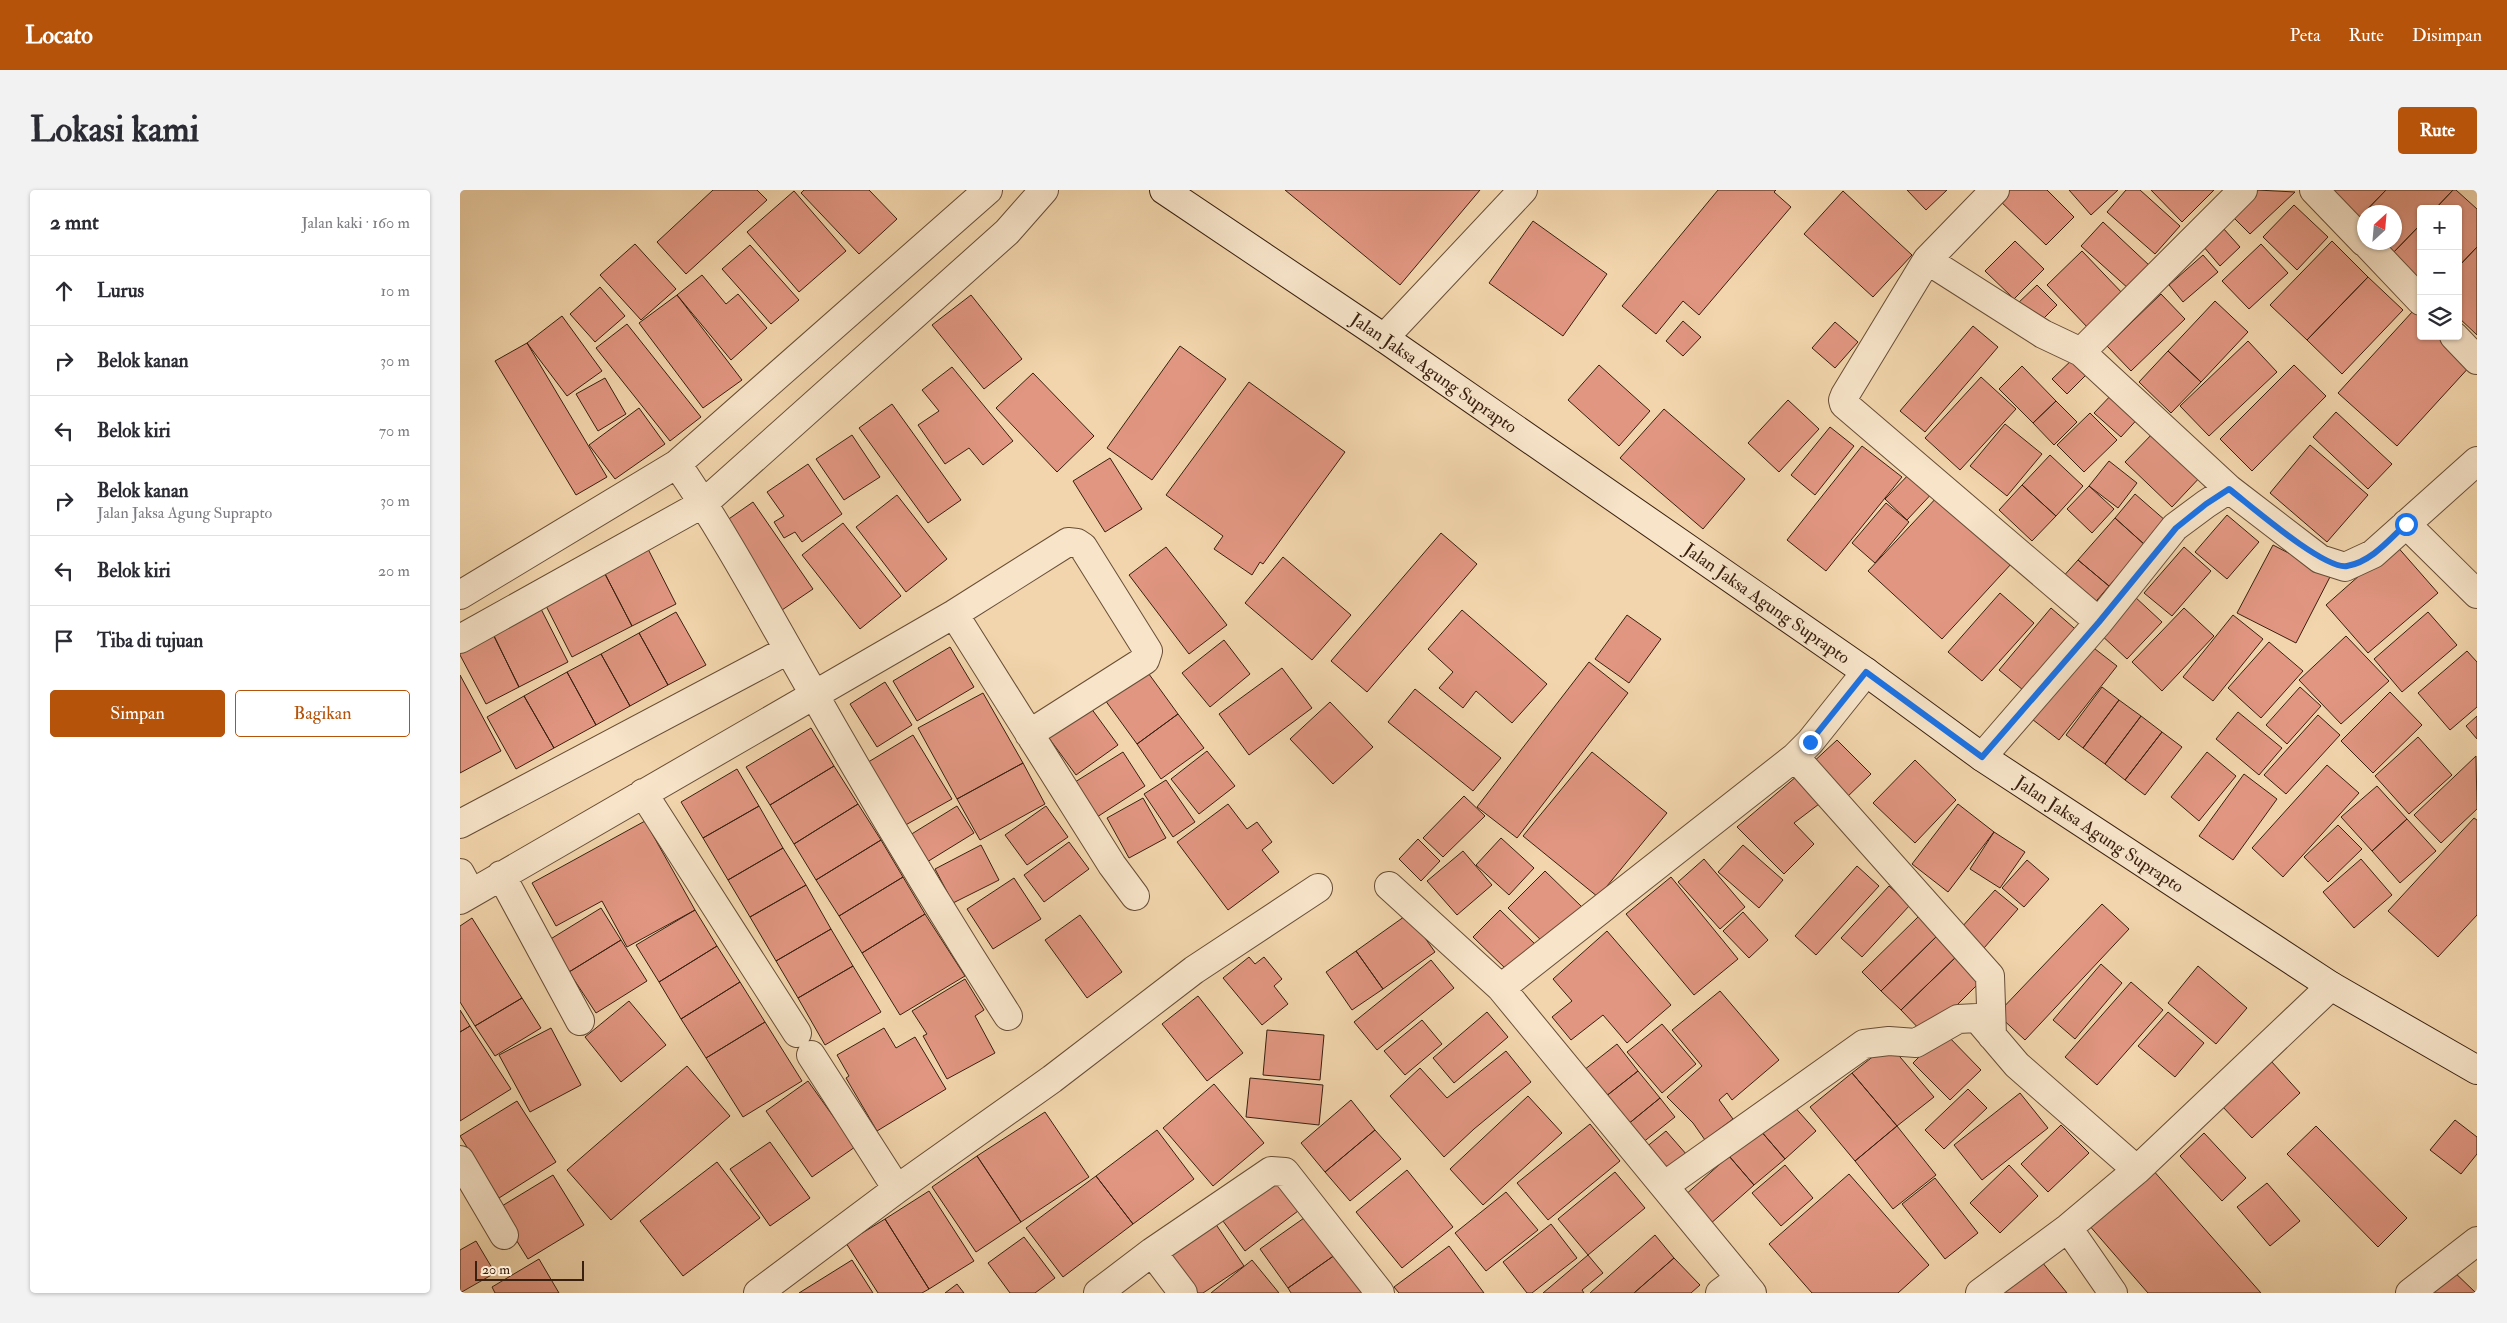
<!DOCTYPE html>
<html lang="id">
<meta charset="utf-8">
<style>
:root{--surface:#fff;--page:#f2f2f3;--text:#2b2b33;--muted:#7c7c81;--line:#e1e1e2;--accent:#b45309}
body{margin:0;font-family:"IM FELL Double Pica",serif;background:var(--page);color:var(--text)}
.controls{position:absolute;right:15px;top:15px;display:grid;overflow:hidden;border-radius:5px;box-shadow:0 1px 4px #0004}
.controls button{width:45px;height:45px;display:grid;place-items:center;padding:0;border:0;border-bottom:1px solid var(--line);background:var(--surface);color:var(--text);font:25px sans-serif}
.compass{position:absolute;left:1897px;top:15px;width:45px;height:45px;border-radius:50%;background:var(--surface);box-shadow:0 1px 4px #0004;rotate:26deg}
.scale{position:absolute;left:15px;bottom:12px;width:109px;box-sizing:border-box;padding-left:5px;border:2px solid #39200f;border-top:0;font-size:14px;line-height:18px;white-space:nowrap;color:#39200f;-webkit-text-stroke:4px #f7e4c9;paint-order:stroke}
.stop{position:absolute;width:15px;height:15px;margin:-11px;border:4px solid #1a73e8;border-radius:50%;background:#fff}
.stop.end{background:#1a73e8;border-color:#fff;box-shadow:0 1px 5px #0008}
.list{margin:0;padding:0;list-style:none}
h2{display:flex;justify-content:space-between;align-items:center;height:65px;margin:0;padding:0 20px;font-size:21px}
h2 small{font-size:16px;font-weight:400;color:var(--muted)}
.list li{display:grid;grid-template-columns:32px 1fr auto;gap:15px;align-items:center;box-sizing:border-box;height:70px;padding:0 20px;border-top:1px solid var(--line)}
.list b{display:block;font-size:19px;white-space:nowrap}
.list p{margin:0;font-size:16px;white-space:nowrap;color:var(--muted)}
.list em{font-size:16px;font-style:normal;color:var(--muted)}
.actions{display:flex;gap:10px;padding:15px 20px}
.actions a{flex:1;padding:11px 0;border:1px solid var(--accent);border-radius:5px;text-align:center;font-size:18px;color:var(--accent)}
.actions .main{background:var(--accent);color:#fff}
.icon{flex:none;width:28px;height:28px;fill:none;stroke:currentColor;stroke-width:2;stroke-linecap:round;stroke-linejoin:round}
.map{position:relative;flex:none;width:2017px;height:1103px;overflow:hidden;border-radius:5px}
header{display:flex;align-items:center;gap:30px;box-sizing:border-box;height:70px;padding:0 25px;background:var(--accent);color:#fff}
header strong{font-size:24px}
nav{display:flex;gap:28px;margin-inline-start:auto;font-size:18px}
.intro{display:flex;align-items:center;justify-content:space-between;box-sizing:border-box;height:120px;padding:0 30px}
h1{margin:0;font-size:35px}
.button{padding:12px 22px;border-radius:5px;background:var(--accent);color:#fff;font-size:18px;font-weight:700}
main{display:flex;gap:30px;padding:0 30px}
aside{flex:1;background:var(--surface);border-radius:5px;box-shadow:0 1px 4px #0004}
.map>svg:first-child{display:block}
</style>
<header>
<strong>Locato</strong>
<nav><a>Peta</a><a>Rute</a><a>Disimpan</a></nav>
</header>
<div class="intro"><h1>Lokasi kami</h1><a class="button">Rute</a></div>
<main>
<aside>
<h2>2 mnt<small>Jalan kaki · 160 m</small></h2>
<ul class="list">
<li><svg class="icon" aria-label="ahead" viewBox="0 0 24 24"><path d="M12 20V5M6 11l6-6 6 6"/></svg><div><b>Lurus</b></div><em>10 m</em></li>
<li><svg class="icon" aria-label="right" viewBox="0 0 24 24"><path d="M7 20v-9h11M14 6l5 5-5 5"/></svg><div><b>Belok kanan</b></div><em>30 m</em></li>
<li><svg class="icon" aria-label="left" viewBox="0 0 24 24"><path d="M17 20v-9H6M10 6l-5 5 5 5"/></svg><div><b>Belok kiri</b></div><em>70 m</em></li>
<li><svg class="icon" aria-label="right" viewBox="0 0 24 24"><path d="M7 20v-9h11M14 6l5 5-5 5"/></svg><div><b>Belok kanan</b><p>Jalan Jaksa Agung Suprapto</p></div><em>30 m</em></li>
<li><svg class="icon" aria-label="left" viewBox="0 0 24 24"><path d="M17 20v-9H6M10 6l-5 5 5 5"/></svg><div><b>Belok kiri</b></div><em>20 m</em></li>
<li><svg class="icon" aria-label="arrive" viewBox="0 0 24 24"><path d="M6 21V4h12l-3 4 3 4H6"/></svg><div><b>Tiba di tujuan</b></div></li>
</ul>
<div class="actions"><a class="main">Simpan</a><a>Bagikan</a></div>
</aside>
<div class="map">
<svg width="2017" height="1103" viewBox="0 0 2017 1103">
<rect width="100%" height="100%" fill="#f2d5ac"/>
<filter id="stains"><feTurbulence type="fractalNoise" baseFrequency=".004" numOctaves="4"/><feColorMatrix values="0 0 0 0 .2 0 0 0 0 .09 0 0 0 0 .02 0 0 0 .5 -.17"/></filter>
<radialGradient id="worn" r=".72"><stop offset=".6" stop-color="#630" stop-opacity="0"/><stop offset="1" stop-color="#630" stop-opacity=".3"/></radialGradient>
<path fill="#e19681" stroke="#39200f" d="M253 0H297L307 10 226 84 197 52Z
M344 0H409L437 29 399 64 341 3Z
M825 0H1020L940 95Z
M1258 0H1316L1314 2 1331 17 1239 125 1223 111 1196 144 1162 116Z
M1447 0H1487L1466 20Z
M1545 0H1587L1614 27 1586 55 1537 8Z
M1609 0H1658L1631 25Z
M1666 0H1680L1720 36 1695 64 1647 22Z
M1691 0H1754L1722 32Z
M1797 0 1835 2 1790 44 1771 25Z
M1863 0H1926L1896 31Z
M1926 0H1993L1975 19H1961V34L1932 64 1919 52H1934V22H1904V39L1896 31Z
M1993 0H1996L2017 19V57L1998 77V19H1975Z
M334 1 386 61 339 102 287 42Z
M1383 1 1452 65 1413 107 1344 44Z
M1834 15 1868 47 1837 80 1803 47Z
M1073 31 1147 84 1103 146 1029 93Z
M1643 32 1690 76 1669 99 1621 56Z
M1961 34V92L1932 64Z
M1763 38 1780 57 1760 76 1743 56Z
M1555 51 1584 79 1554 109 1525 81Z
M1872 51 1908 87 1847 150 1810 115Z
M175 54 216 99 181 130 140 85Z
M1801 54 1828 83 1789 119 1762 91Z
M290 55 339 110 311 134 262 79Z
M2017 57V145L1998 127V77Z
M1622 61 1665 106 1630 140 1587 95Z
M1743 65 1758 82 1723 112 1709 95Z
M242 85 266 114 278 104 307 138 271 170 217 105Z
M1908 87 1943 120 1882 184 1847 150Z
M1577 95 1597 115 1577 135 1556 115Z
M140 97 165 126 135 152 110 124Z
M1701 104 1725 129 1671 181 1647 156Z
M217 105 282 190 243 218 179 133Z
M511 105 562 169 524 199 472 135Z
M1755 111 1788 142 1741 192 1708 161Z
M1953 121 1961 128V146H1981L2012 174 1937 256 1878 203Z
M102 126 142 181 107 206 67 153Z
M1223 131 1241 147 1223 166 1206 151Z
M1375 132 1398 152 1375 178 1352 158Z
M167 134 241 227 210 251 136 158Z
M1513 136 1538 157 1465 242 1440 221Z
M1788 151 1817 182 1749 246 1720 216Z
M67 153 147 287 116 305 35 171Z
M720 156 766 189 692 290 647 258Z
M1708 161 1741 192 1711 223 1679 192Z
M1616 166 1631 180 1607 204 1592 189Z
M1139 175 1190 221 1159 256 1108 210Z
M1834 175 1866 206 1792 281 1760 249Z
M1562 176 1596 211 1573 233 1539 199Z
M492 177 553 251 523 275 509 258 485 274 458 235 479 221 462 200Z
M573 183 634 246 597 282 536 218Z
M1521 187 1556 219 1500 280 1465 248Z
M145 188 166 224 138 241 116 204Z
M789 192 885 262 803 374 800 372 792 385 754 359 763 346 706 305Z
M1656 200 1682 224 1661 247 1634 223Z
M1328 210 1359 239 1319 282 1288 253Z
M1596 211 1617 232 1594 255 1573 233Z
M432 214 501 310 468 333 399 238Z
M179 218 205 254 155 289 129 255Z
M1204 219 1285 289 1243 339 1160 268Z
M1876 222 1932 274 1908 299 1853 247Z
M1630 223 1657 250 1624 282 1597 255Z
M1545 234 1582 264 1547 306 1510 276Z
M1370 237 1394 256 1355 305 1331 285Z
M1696 240 1743 284 1712 317 1665 272Z
M392 245 420 287 384 310 356 269Z
M1850 255 1908 305 1867 352 1810 303Z
M1402 256 1442 287 1366 381 1327 350Z
M1590 265 1623 296 1596 326 1562 295Z
M650 268 682 319 645 342 613 291Z
M1649 271 1677 293 1658 318 1629 296Z
M348 274 382 324 342 352 335 342 324 348 314 332 324 326 307 302Z
M1455 278 1477 298 1447 330 1425 309Z
M1562 295 1596 326 1572 351 1539 320Z
M1629 296 1654 319 1632 343 1607 319Z
M1675 304 1706 331 1685 355 1655 328Z
M437 305 487 369 446 402 396 337Z
M1479 305 1552 373 1482 449 1408 381Z
M293 312 353 399 322 420 263 333Z
M1426 313 1449 332 1415 373 1392 353Z
M1767 325 1799 352 1767 389 1735 362Z
M1655 328 1685 355 1649 396 1618 370Z
M383 333 441 406 400 439 342 365Z
M981 343 1017 374 907 502 871 471Z
M1935 354 1978 403 1908 463 1866 415Z
M1813 355 1871 385 1836 453 1777 423Z
M706 357 767 435 729 464 669 385Z
M1724 357 1751 381 1712 426 1684 403Z
M188 359 216 414 172 436 144 382Z
M823 367 891 425 852 470 785 413Z
M1618 370 1649 396 1632 416 1601 389Z
M144 382 172 436 112 467 84 412Z
M1540 403 1574 433 1522 491 1488 462Z
M1674 406 1702 432 1667 469 1639 443Z
M1591 418 1621 444 1569 505 1539 480Z
M1724 418 1754 446 1702 501 1672 472Z
M81 419 108 472 59 497 33 444Z
M1002 420 1087 494 1052 533 1016 501 1003 518 979 498 993 482 968 459Z
M216 422 246 475 208 495 179 443Z
M1968 422 1997 455 1942 502 1914 469Z
M1167 425 1201 449 1169 493 1135 469Z
M1773 425 1803 449 1753 511 1723 487Z
M179 443 208 495 170 516 141 464Z
M33 444 59 497 26 514 0 465V461Z
M1886 446 1929 491 1881 534 1839 490Z
M764 450 790 484 750 517 722 483Z
M1626 452 1657 476 1599 550 1568 526Z
M1809 452 1843 481 1801 528 1768 498Z
M490 457 514 497 457 531 433 491Z
M2007 461 2017 472V517L1990 540 1958 503Z
M141 464 170 516 136 535 107 482Z
M1129 472 1168 503 1057 648 1017 617Z
M822 478 852 518 789 565 759 524Z
M686 480 718 524 677 554 645 510Z
M107 482 136 535 94 558 64 506Z
M0 485 41 561 0 583Z
M425 492 452 535 417 557 390 514Z
M1642 497 1659 510 1623 558 1606 545Z
M1840 497 1861 516 1827 554 1806 535Z
M955 499 1041 568 1013 601 928 532Z
M1930 502 1962 535 1913 583 1881 551Z
M523 503 563 573 497 609 458 538Z
M64 506 94 558 56 579 27 527Z
M1659 510 1681 526 1645 574 1623 558Z
M870 512 913 557 873 594 830 549Z
M628 514 658 555 616 585 586 544Z
M1778 522 1822 558 1799 585 1756 549Z
M718 524 744 558 701 589 677 554Z
M1858 525 1880 545 1826 604 1804 585Z
M1681 526 1702 542 1665 590 1645 574Z
M2017 526V549L2006 536Z
M351 538 374 576 310 615 286 577Z
M1702 542 1722 557 1685 605 1665 590Z
M453 545 492 609 442 637 405 574Z
M1958 547 1992 585 1949 624 1915 586Z
M1377 550 1411 584 1384 610 1350 575Z
M747 561 775 596 739 624 711 589Z
M663 562 685 596 637 627 615 592Z
M1132 562 1207 623 1138 707 1063 646Z
M1747 562 1776 586 1739 631 1711 607Z
M2016 566 2017 619 1981 653 1954 625Z
M1455 570 1496 610 1455 653 1413 613Z
M563 573 585 614 520 650 497 609Z
M1867 575 1899 603 1823 687 1792 658Z
M374 576 398 614 334 654 310 615Z
M277 579 299 616 243 648 221 612Z
M1784 584 1817 609 1773 670 1739 646Z
M1337 586 1363 611 1334 633 1354 654 1324 684 1277 637Z
M706 590 735 632 713 647 684 604Z
M1917 596 1947 629 1912 661 1881 627Z
M1004 606 1025 626 983 667 963 648Z
M683 608 706 648 669 668 647 628Z
M398 614 421 650 356 690 334 654Z
M768 614 787 639 797 632 812 652 802 660 819 682 768 720 717 652Z
M1498 614 1534 642 1488 702 1452 674Z
M299 616 323 658 268 690 243 648Z
M497 616 514 643 467 672 450 645Z
M586 616 608 647 567 675 545 645Z
M2014 628 2017 630V725L1978 767 1928 721Z
M1947 629 1976 661 1940 693 1912 661Z
M185 631 235 720 167 757 142 711 96 736 72 693Z
M1878 635 1902 659 1868 692 1844 667Z
M1534 642 1565 662 1540 698 1510 679Z
M1041 648 1074 678 1049 705 1016 675Z
M958 649 980 671 961 691 939 669Z
M421 650 443 687 379 726 356 690Z
M609 652 629 679 584 712 564 685Z
M521 655 539 690 493 713 475 679Z
M1283 655 1323 690 1299 718 1258 682Z
M323 658 346 695 290 727 268 690Z
M1003 661 1032 695 997 725 967 691Z
M1244 669 1285 717 1260 739 1218 692Z
M1901 669 1932 705 1894 738 1863 702Z
M1567 670 1589 689 1564 717 1542 698Z
M1397 676 1419 696 1356 765 1335 746Z
M1085 681 1122 717 1085 754 1048 718Z
M443 687 465 724 402 763 379 726Z
M1211 687 1278 769 1234 805 1166 724Z
M554 688 581 729 533 759 507 719Z
M346 695 371 739 316 771 290 727Z
M1429 696 1450 715 1402 767 1381 748Z
M1535 700 1558 719 1524 758 1501 738Z
M1642 714 1669 739 1565 850 1537 824Z
M141 718 161 750 109 782 89 750Z
M235 720 257 756 199 792 176 755Z
M1040 720 1075 754 1048 781 1013 747Z
M1283 722 1308 750 1289 768 1263 741Z
M465 724 505 786 440 825 402 763Z
M948 724 975 762 923 799 896 761Z
M620 725 662 782 627 808 585 750Z
M1459 726 1478 745 1421 801 1402 782Z
M12 728 62 808 15 836 0 812V736Z
M371 739 393 776 338 808 316 771Z
M1147 741 1211 815 1167 853 1143 825 1111 850 1092 827 1112 811 1093 789Z
M1478 745 1498 765 1441 820 1421 801Z
M161 750 187 791 136 823 109 782Z
M257 756 280 792 221 829 199 792Z
M896 761 923 799 892 820 866 782Z
M1498 765 1522 790 1466 846 1441 820Z
M789 767 795 774 804 767 822 789 814 796 828 814 802 835 763 788Z
M971 770 994 798 917 860 894 832Z
M1641 774 1662 793 1615 849 1593 830Z
M393 776 421 822 365 855 338 808Z
M1738 776 1787 818 1756 854 1708 813Z
M505 789 524 820 515 826 535 863 487 889 463 846 467 844 452 821Z
M280 792 305 832 246 868 221 829Z
M1671 792 1703 820 1637 895 1605 867Z
M1260 801 1319 870 1272 910 1267 903 1259 910 1273 929 1245 950 1233 933 1207 907 1242 876 1212 840Z
M738 806 783 863 747 891 702 834Z
M62 808 81 838 35 866 15 836Z
M169 811 206 855 161 892 125 847Z
M0 820 10 836 0 842Z
M1027 822 1048 847 994 893 973 868Z
M1708 822 1744 853 1715 887 1678 856Z
M962 830 982 854 945 885 924 861Z
M305 832 342 891 283 927 246 868Z
M1202 834 1236 874 1202 903 1167 862Z
M10 836 51 899 0 931V842Z
M91 838 121 895 70 922 39 865Z
M424 838 436 858 455 847 486 899 417 941 386 888 389 886 377 865Z
M807 840 864 845 860 890 803 885Z
M1484 842 1521 880 1490 910 1453 873Z
M1157 854 1178 881 1145 907 1124 880Z
M1429 854 1474 907 1437 936 1392 883Z
M1046 861 1071 892 1014 939 984 967 930 906 960 878 987 908Z
M1811 871 1840 903 1792 948 1762 916Z
M227 876 270 926 151 1030 107 980Z
M1178 881 1200 908 1167 935 1145 907Z
M1392 883 1437 936 1395 971 1350 917Z
M790 888 863 895 859 935 786 927Z
M348 891 395 957 352 987 306 921Z
M754 894 804 953 753 996 703 938Z
M1508 899 1527 918 1484 959 1465 940Z
M1560 903 1588 938 1522 990 1494 955Z
M1068 906 1102 943 1023 1015 990 979Z
M1200 908 1215 927 1182 953 1167 935Z
M891 910 915 940 865 982 841 953Z
M57 911 96 972 39 1008 0 946Z
M1331 913 1356 941 1325 969 1300 940Z
M585 922 629 987 561 1032 517 966Z
M1995 930 2017 947V964L2001 984 1970 960Z
M1130 934 1160 971 1088 1030 1057 993Z
M1601 935 1629 963 1588 1002 1561 974Z
M1437 936 1476 985 1433 1019 1395 971Z
M1856 936 1947 1028 1918 1057 1827 964Z
M697 940 734 989 673 1034 636 986Z
M915 940 941 969 890 1011 865 982Z
M1300 940 1325 969 1294 995 1269 966Z
M1206 941 1227 965 1206 982 1185 958Z
M1744 943 1786 988 1762 1011 1720 966Z
M310 952 350 1008 310 1036 270 979Z
M517 966 561 1032 516 1062 472 997Z
M1269 966 1294 995 1249 1035 1224 1006Z
M257 972 300 1028 223 1086 180 1031Z
M1325 975 1353 1008 1321 1036 1292 1003Z
M1549 975 1578 1006 1540 1043 1510 1013Z
M1692 979 1801 1103H1688L1628 1034Z
M947 980 993 1037 942 1078 896 1022Z
M1155 982 1185 1018 1128 1065 1098 1029Z
M1389 984 1469 1075 1438 1103H1352L1309 1054Z
M93 985 124 1035 68 1069 37 1019Z
M636 986 673 1034 603 1087 566 1038Z
M814 987 838 1021 785 1061 760 1027Z
M1475 988 1518 1043 1485 1069 1442 1014Z
M1807 993 1840 1031 1810 1056 1777 1017Z
M469 1001 514 1071 469 1099 425 1029Z
M1046 1002 1078 1040 1026 1081 995 1043Z
M854 1021 882 1060 828 1098 800 1059Z
M425 1029 469 1099 462 1103H418L386 1053Z
M755 1033 784 1076 743 1103H737L710 1063Z
M1091 1034 1117 1068 1072 1103H1067L1043 1072Z
M1195 1045 1214 1068 1174 1103H1130Z
M564 1047 595 1088 575 1103H550L528 1073Z
M16 1051 35 1083 0 1103V1060Z
M989 1056 1024 1103H939L934 1097Z
M882 1060 913 1103H831L828 1098Z
M1128 1065 1143 1083 1122 1100 1124 1103H1083Z
M1578 1067 1607 1103H1532Z
M1214 1068 1240 1095 1231 1103H1174Z
M79 1069 99 1103H35L32 1097Z
M392 1070 413 1103H339Z
M792 1070 819 1103H751Z
M1989 1077 2016 1103H1963Z
M497 1094 504 1103H485Z"/>
<g fill="none" stroke-linecap="round" stroke-linejoin="round">
<g stroke="#674d36" stroke-width="30">
<path id="street" d="M1535 0 1467 70 1583 144 1621 162
M1854 0 1904 52
M1905 52 1961 111
M1467 70 1385 205 1383 210 1384 214 1639 432
M1994 146 2017 170
M924 148 1063 0
M217 274C265 344 305 419 347 492 411 605 478 717 548 826
M1769 299 1621 162 1783 0
M1946 334 2017 404
M0 405 217 274 528 0
M494 424 652 675 675 706
M0 449 244 313 547 42 584 0
M1335 567 1530 786 1532 846
M1522 567 1639 432 1715 337 1746 314 1769 299 1860 369 1885 377 1913 364 2017 271
M183 603 337 843
M0 634 328 460
M0 683 11 703
M41 685 120 831
M929 696 1041 798 1292 1103
M0 710 494 424 608 352 617 353 623 357 688 461 685 470 569 544
M1041 798 1335 567 1350 552 1406 482
M351 865 437 999
M0 970 44 1045
M1204 996 1404 854 1429 851 1456 853 1498 829 1517 828 1557 875 1677 980
M1608 1038 1653 1103
M692 1062 723 1103
M298 1103 437 999 592 889 734 780 858 698
M638 1103 692 1062 811 981 825 982 920 1103
M1260 1103 1280 1088
M1520 1103 1608 1038 1677 980 1871 796
M1950 1103 2017 1051"/>
</g>
<g stroke="#39200f" stroke-width="30">
<g id="secondary">
<path id="s1" d="M704 0 924 148 1406 482 1522 567 1871 796 2017 880"/>
</g>
</g>
<use href="#street" stroke="#f7e4c9" stroke-width="28"/>
<use href="#secondary" stroke="#f7e4c9" stroke-width="28"/>
</g>
<g fill="none" stroke-linecap="round" stroke-linejoin="round">
<path stroke="#1a73e8" stroke-width="6" d="M1350 552 1406 482 1522 567 1639 432 1716 338 1746 314 1769 299C1790 315 1864 380 1887 376 1911 372 1929 350 1946 334"/>
</g>
<g text-anchor="middle" stroke-width="5" stroke-linejoin="round" paint-order="stroke">
<g font-size="18" fill="#39200f" stroke="#f7e4c9">
<text dy="6" stroke="none"><textPath href="#s1" startOffset="326">Jalan Jaksa Agung Suprapto</textPath></text>
<text dy="6" stroke="none"><textPath href="#s1" startOffset="731">Jalan Jaksa Agung Suprapto</textPath></text>
<text dy="6" stroke="none"><textPath href="#s1" startOffset="1136">Jalan Jaksa Agung Suprapto</textPath></text>
</g>
</g>
<rect width="100%" height="100%" filter="url(#stains)"/>
<rect width="100%" height="100%" fill="url(#worn)"/>
</svg>
<div class="controls">
<button>+</button>
<button>−</button>
<button><svg class="icon" aria-label="layers" viewBox="0 0 24 24"><path d="M12 4l9 5-9 5-9-5zM3 14l9 5 9-5"/></svg></button>
</div>
<svg class="compass" viewBox="-18 -18 36 36"><path d="M0-13l5 13h-10z" fill="#e53935"/><path d="M0 13l5-13h-10z" fill="#7c7c81"/></svg>
<div class="scale">20 m</div>
<div class="stop" style="left:1946px;top:334px"></div>
<div class="stop end" style="left:1350px;top:552px"></div>
</div>
</main>
